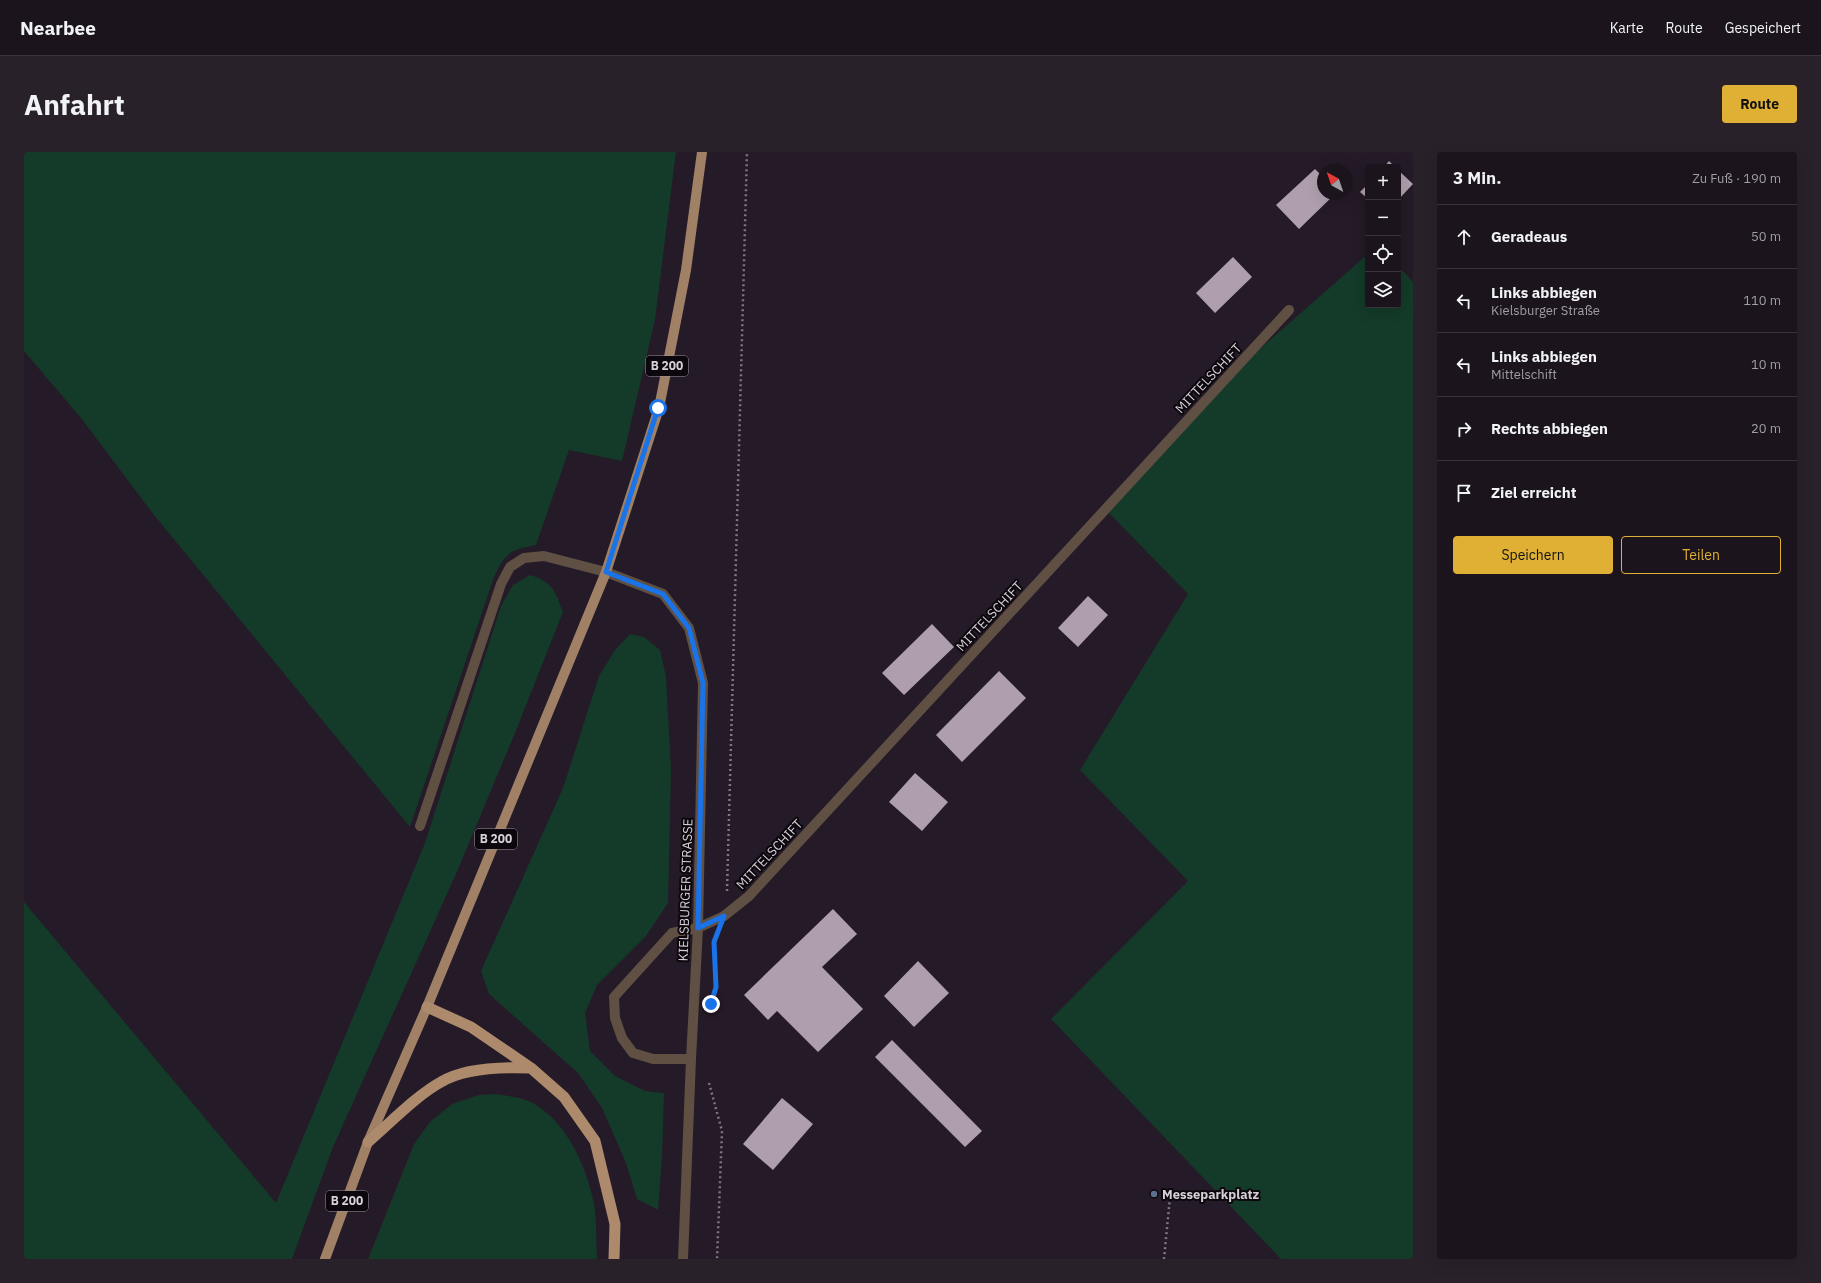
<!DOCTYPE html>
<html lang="de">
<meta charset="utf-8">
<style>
:root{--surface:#1c141d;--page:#29212a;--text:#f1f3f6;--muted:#a09ea4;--line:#3a333b;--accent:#dfb033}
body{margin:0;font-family:"IBM Plex Sans",sans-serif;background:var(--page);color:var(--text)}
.controls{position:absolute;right:12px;top:12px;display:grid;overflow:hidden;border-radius:4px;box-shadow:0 4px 16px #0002}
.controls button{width:36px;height:36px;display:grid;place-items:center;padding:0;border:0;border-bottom:1px solid var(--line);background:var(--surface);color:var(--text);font:20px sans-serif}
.compass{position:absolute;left:1293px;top:12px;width:36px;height:36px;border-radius:50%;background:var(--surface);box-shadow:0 4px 16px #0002;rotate:320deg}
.stop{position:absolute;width:12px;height:12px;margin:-9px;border:3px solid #1a73e8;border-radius:50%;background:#fff}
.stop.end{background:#1a73e8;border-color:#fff;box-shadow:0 1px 4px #0008}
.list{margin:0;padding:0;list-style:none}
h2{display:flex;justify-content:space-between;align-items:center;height:52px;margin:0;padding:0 16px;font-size:17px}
h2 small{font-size:13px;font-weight:400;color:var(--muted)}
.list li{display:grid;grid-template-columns:26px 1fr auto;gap:12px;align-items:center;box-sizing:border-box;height:64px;padding:0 16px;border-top:1px solid var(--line)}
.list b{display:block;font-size:15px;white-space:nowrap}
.list p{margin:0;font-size:13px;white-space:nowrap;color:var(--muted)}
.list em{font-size:13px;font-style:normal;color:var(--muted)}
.actions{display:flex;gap:8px;padding:12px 16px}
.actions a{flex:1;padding:9px 0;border:1px solid var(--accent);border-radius:4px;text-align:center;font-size:14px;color:var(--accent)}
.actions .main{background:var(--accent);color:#111}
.icon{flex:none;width:22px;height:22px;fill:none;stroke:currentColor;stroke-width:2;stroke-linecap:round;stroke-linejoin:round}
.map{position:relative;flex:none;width:1389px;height:1107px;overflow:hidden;border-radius:4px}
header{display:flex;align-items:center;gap:24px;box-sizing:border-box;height:56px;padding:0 20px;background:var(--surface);border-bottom:1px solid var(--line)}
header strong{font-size:19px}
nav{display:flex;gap:22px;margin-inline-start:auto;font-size:14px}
.intro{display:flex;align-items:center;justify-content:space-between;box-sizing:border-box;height:96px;padding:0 24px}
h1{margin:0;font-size:28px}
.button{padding:10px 18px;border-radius:4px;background:var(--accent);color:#111;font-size:14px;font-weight:700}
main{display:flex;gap:24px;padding:0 24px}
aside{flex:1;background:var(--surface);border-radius:4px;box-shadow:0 4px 16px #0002}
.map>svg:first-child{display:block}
</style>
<header>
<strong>Nearbee</strong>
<nav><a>Karte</a><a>Route</a><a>Gespeichert</a></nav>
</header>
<div class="intro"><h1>Anfahrt</h1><a class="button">Route</a></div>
<main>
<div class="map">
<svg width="1389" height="1107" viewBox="0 0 1389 1107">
<rect width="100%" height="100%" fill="#251a27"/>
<path fill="#143a29" d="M0 0H652L631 168 598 309 545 298 512 393C486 398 481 401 470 425L386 675 130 363 57 266 0 199Z
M1344 102V153H1374V114L1389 130V1107H1257L1027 867 1164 729 1056 618 1164 442 1083 359 1222 209Z
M506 423C529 430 531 439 539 460L491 581 432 722 309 995 268 1107H0V750L252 1051 401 691 477 454 489 433Z
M606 482 620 485 636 498 642 525 647 618 644 751 622 784 573 833 561 861 566 899 591 924 621 939 640 941 638 1006 634 1058 613 1047 602 1011 578 956 554 921 465 842 457 819 539 636 575 524 591 498Z
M471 942C483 944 497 945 507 950 542 968 563 1015 570 1052 573 1069 572 1089 573 1107H344L390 992 406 970 428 952 455 943Z"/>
<path fill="#af9ead" d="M1365 9 1371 15H1360Z
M1291 17 1299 25V42H1311L1275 77 1252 53Z
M1374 18 1389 32 1374 48Z
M1344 32V47L1336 40Z
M1209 105 1228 125 1191 161 1172 141Z
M1064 444 1084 463 1054 495 1034 476Z
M908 472 930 495 880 543 858 521Z
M975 519 1002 546 938 610 912 583Z
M891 621 924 650 898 679 865 650Z
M809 757 833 782 798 815 839 857 794 900 753 859 744 868 720 843Z
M894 809 925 841 890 875 860 844Z
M868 888 958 979 941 995 851 905Z
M758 946 789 972 749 1018 719 992Z"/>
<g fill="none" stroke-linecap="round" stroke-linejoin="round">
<path stroke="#7f7681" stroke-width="2.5" stroke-dasharray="2 3" stroke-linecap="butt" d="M703 739 723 0
M689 843 692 835 691 816
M685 931 698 979 693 1107
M1140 1107 1146 1045"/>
<path stroke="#5f5043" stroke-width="10" d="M667 907H629L609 901 598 886 591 866 590 845 648 781 674 776"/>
<path stroke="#5f5043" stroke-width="10" d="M396 674 477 432 486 415 500 406 520 404 582 420 639 442 665 476 679 531 674 776 667 907 659 1107
M674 776 700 764 725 744 1265 158"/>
<path stroke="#a08165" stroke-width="10" d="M301 1107 344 990 403 855 582 420 635 256 662 118 678 0"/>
<path stroke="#ad8a6c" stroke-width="11" d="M403 855 447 875 507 916 540 945 571 989 591 1072 590 1107
M344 990C365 972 393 943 417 930 440 916 480 915 506 916"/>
</g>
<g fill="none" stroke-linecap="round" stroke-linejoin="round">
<path stroke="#1a73e8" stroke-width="5" d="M634 256 582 420 639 442 665 476 679 531 674 776 700 764 690 790 692 835 687 852"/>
</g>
<circle fill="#5c6f8a" stroke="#0b070c" stroke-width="1.5" cx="1130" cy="1042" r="4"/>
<g text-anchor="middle" stroke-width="4" stroke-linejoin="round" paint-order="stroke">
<g fill="#0b070c" stroke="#9a939b" stroke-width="1">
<rect x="622" y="204" width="42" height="20" rx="3"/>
<rect x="451" y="677" width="42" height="20" rx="3"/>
<rect x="302" y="1039" width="42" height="20" rx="3"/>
</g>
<g font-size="12" font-weight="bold" fill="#d7cfd8">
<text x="643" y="218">B 200</text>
<text x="472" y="691">B 200</text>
<text x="323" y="1053">B 200</text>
</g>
<g font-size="13" fill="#d7cfd8" stroke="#0b070c">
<text transform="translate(1184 226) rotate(-47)" y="5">MITTELSCHIFT</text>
<text transform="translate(965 464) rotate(-47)" y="5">MITTELSCHIFT</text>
<text transform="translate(745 702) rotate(-47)" y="5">MITTELSCHIFT</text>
<text transform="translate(661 738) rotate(-88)" y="5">KIELSBURGER STRASSE</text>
</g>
<g font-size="13" font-weight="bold" fill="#d7cfd8" stroke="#0b070c" text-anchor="start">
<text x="1138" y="1047">Messeparkplatz</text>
</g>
</g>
</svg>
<div class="controls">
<button>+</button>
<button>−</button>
<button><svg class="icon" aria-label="locate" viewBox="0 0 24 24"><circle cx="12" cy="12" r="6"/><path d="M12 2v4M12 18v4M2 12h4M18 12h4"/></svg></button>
<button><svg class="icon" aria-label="layers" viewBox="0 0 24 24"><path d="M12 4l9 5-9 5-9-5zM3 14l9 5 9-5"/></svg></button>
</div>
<svg class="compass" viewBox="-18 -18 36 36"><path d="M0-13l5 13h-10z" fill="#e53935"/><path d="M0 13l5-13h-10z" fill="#a09ea4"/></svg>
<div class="stop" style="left:634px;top:256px"></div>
<div class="stop end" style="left:687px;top:852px"></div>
</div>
<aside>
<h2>3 Min.<small>Zu Fuß · 190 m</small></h2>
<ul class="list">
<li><svg class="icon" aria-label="ahead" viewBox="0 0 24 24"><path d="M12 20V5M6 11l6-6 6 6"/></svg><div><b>Geradeaus</b></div><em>50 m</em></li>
<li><svg class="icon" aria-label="left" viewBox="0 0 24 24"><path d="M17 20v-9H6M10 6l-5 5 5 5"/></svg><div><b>Links abbiegen</b><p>Kielsburger Straße</p></div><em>110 m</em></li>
<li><svg class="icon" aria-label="left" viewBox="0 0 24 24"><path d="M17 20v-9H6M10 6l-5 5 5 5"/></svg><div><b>Links abbiegen</b><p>Mittelschift</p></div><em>10 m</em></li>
<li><svg class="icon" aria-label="right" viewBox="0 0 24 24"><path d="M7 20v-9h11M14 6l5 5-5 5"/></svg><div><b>Rechts abbiegen</b></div><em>20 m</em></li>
<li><svg class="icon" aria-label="arrive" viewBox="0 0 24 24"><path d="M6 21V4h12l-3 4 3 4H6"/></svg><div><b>Ziel erreicht</b></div></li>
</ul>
<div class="actions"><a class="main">Speichern</a><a>Teilen</a></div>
</aside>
</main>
